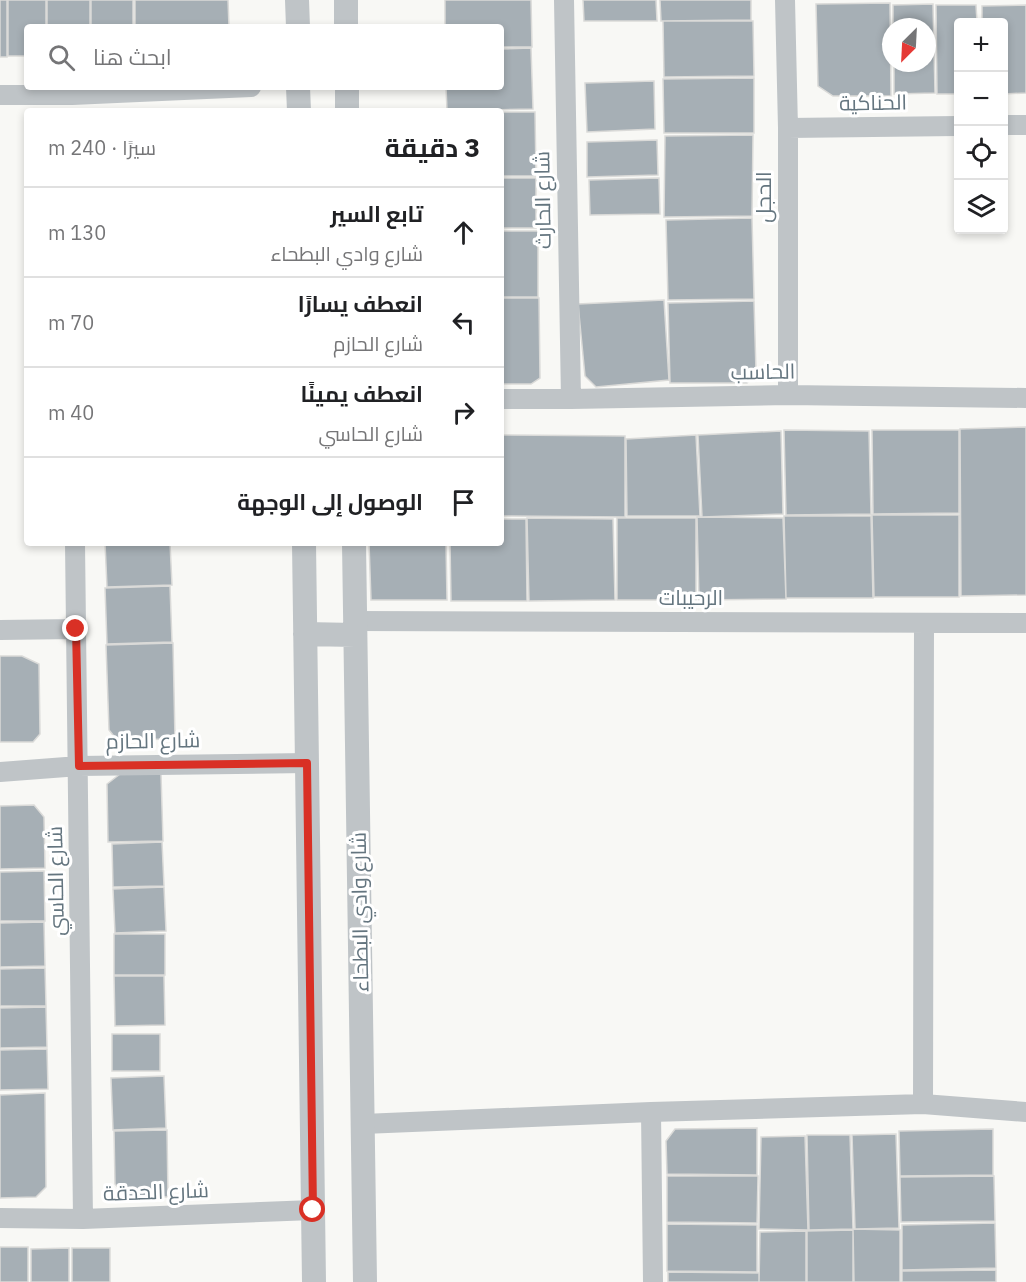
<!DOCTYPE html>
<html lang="ar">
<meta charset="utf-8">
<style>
:root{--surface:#fff;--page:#f2f2f2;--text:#202124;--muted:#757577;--line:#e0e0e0}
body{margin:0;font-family:"IBM Plex Sans",Cairo,sans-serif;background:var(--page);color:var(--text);direction:rtl}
.controls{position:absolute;right:18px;top:18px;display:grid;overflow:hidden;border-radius:6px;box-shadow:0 3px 9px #0003}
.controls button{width:54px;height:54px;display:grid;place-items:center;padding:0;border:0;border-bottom:2px solid var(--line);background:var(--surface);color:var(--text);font:30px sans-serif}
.compass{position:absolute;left:882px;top:18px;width:54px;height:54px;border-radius:50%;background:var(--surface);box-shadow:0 3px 9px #0003;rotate:204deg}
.stop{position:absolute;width:18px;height:18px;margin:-14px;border:4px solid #d93025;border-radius:50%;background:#fff}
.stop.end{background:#d93025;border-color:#fff;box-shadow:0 2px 6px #0008}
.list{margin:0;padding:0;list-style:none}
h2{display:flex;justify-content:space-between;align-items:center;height:78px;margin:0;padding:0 24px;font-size:26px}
h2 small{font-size:20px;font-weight:400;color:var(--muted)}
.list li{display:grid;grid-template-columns:39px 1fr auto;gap:18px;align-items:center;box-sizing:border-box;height:90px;padding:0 24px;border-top:2px solid var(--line)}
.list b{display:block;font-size:22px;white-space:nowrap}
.list p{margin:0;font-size:20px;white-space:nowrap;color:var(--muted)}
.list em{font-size:20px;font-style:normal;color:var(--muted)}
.icon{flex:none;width:33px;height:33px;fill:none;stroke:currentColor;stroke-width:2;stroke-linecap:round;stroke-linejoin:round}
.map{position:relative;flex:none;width:1026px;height:1282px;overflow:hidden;direction:ltr}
.search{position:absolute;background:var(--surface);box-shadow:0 3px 9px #0003;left:24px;top:24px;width:480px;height:66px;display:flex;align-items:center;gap:15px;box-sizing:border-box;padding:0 21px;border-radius:6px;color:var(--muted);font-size:22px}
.panel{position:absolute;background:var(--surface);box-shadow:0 3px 9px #0003;left:24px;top:108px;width:480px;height:438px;border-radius:6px;direction:rtl}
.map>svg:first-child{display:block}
</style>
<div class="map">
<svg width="1026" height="1282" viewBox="0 0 1026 1282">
<rect width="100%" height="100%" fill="#f8f8f5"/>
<path fill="#a6afb5" stroke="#dadad8" stroke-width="1.5" d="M0 0H7V57H0Z
M8 0H46V27H27V56H8Z
M47 0H90V27H47Z
M91 0H133V27H91Z
M135 0H228L229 27H135Z
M445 0H531L532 47H501V27H445Z
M583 0H656L657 21H584Z
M660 0H751V20L661 21Z
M890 3 891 96H833L818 86 816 4Z
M933 4 935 93 894 94V63H927V27H893V5Z
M936 5H976L977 22H958V94H937Z
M1026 5V93L1004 94V22H982V6Z
M663 21H753L754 76 664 77Z
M531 48 533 109 447 111 446 87H501V49Z
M754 78V133H664L663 79Z
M654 81 655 129 587 132 585 83Z
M501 112H535L536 176H501Z
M753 135 752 216 664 217 665 136Z
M657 140 658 175 587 177V142Z
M501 178H536V228H501Z
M659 178 660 214 590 215 589 180Z
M752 218 754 299 668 300 666 220Z
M501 231H538V297H501Z
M501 298H539L540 378 531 384H501Z
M664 300 669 380 596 387 585 376 578 304Z
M754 301 756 372 747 383H670L668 303Z
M1026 427V595L961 596 960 429Z
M784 430 869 431 871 514 786 515Z
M872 430H959V513L873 514Z
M781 431 783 514 702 517 698 435Z
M501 435 625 436V517L501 516Z
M696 435 700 516H627L626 439Z
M872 515H959V597H874Z
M784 516H871L873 598H786Z
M697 517 783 518 786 599 699 600Z
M527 518 613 519 615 600 529 601Z
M617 518H696V600H617Z
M501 519H526L527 601H451L450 543H501Z
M105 543H170L172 585 107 587Z
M369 543H446L447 600H371Z
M170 586 172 642 107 644 105 588Z
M173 643 175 739 117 740 109 730 106 645Z
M0 656H22L39 664 40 734 33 742H0Z
M120 774H161L163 841 108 842 107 784Z
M34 805 44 817 45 868 0 869V806Z
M162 842 164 886 113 887 112 844Z
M44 871 45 921H0V872Z
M164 887 166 931 115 933 113 889Z
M44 922 45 966 0 967V923Z
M114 934H165V975H114Z
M45 968 46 1006H0V969Z
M114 976H164L165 1025 115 1026Z
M46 1007 47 1047 0 1048V1008Z
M112 1034H160V1071H112Z
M47 1049 48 1089 0 1090V1050Z
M164 1076 166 1128 113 1130 111 1078Z
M45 1093 46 1187 36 1197 0 1198V1095Z
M757 1128V1175L667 1174 666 1141 675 1129Z
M993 1129V1175L900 1176 899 1131Z
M167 1130 168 1197H127L115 1184 114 1131Z
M896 1134 899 1228 855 1229 852 1135Z
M807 1135H850L853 1229 809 1230Z
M805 1136 808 1230 759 1229 761 1137Z
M667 1176H758L757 1223 667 1222Z
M994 1176 995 1221 901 1222 900 1177Z
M995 1223 996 1268 902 1270V1225Z
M667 1224 757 1225V1272L667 1271Z
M853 1229 900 1230V1282H854Z
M853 1230V1282H807V1231Z
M806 1231V1282H759L760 1232Z
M0 1247H28V1282H0Z
M69 1248V1282H31V1249Z
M72 1248H110V1282H72Z
M996 1270V1282H902V1271Z
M668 1272 759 1273V1282H668Z"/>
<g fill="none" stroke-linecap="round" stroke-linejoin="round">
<path stroke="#bfc4c7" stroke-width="20" d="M564 0 571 399
M785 0 788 128V395
M0 95H72L251 87
M1004 125H1026
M788 128 958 126
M501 399H571L788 395 1026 398
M75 543 83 1219
M355 621 1026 623
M0 630 76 629
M0 772 79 766 307 763
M923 1104 924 623
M651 1112 653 1282
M363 1124 651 1112 923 1104 1026 1112
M0 1218 83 1219 313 1210"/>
<path stroke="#bfc4c7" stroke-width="24" d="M297 0 298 27
M346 0V27
M298 87 299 111
M347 87V111
M304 543 314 1282
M354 543 365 1282
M305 634 355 635"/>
</g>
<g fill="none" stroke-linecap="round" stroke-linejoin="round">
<path stroke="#d93025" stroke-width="8" d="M76 629 79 766 307 763 313 1210"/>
</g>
<g text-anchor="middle" stroke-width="6" stroke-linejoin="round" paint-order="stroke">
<g font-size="21" fill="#64757f" stroke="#fff">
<text transform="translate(873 103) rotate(-1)" y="7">الحناكية</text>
<text transform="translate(764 197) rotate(-90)" y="7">الحجل</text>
<text transform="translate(543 200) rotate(-91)" y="7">شارع الحارث</text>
<text transform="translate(763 372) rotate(-1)" y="7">الحاسب</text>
<text x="691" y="605">الرحيبات</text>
<text transform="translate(153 741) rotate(-1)" y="7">شارع الحازم</text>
<text transform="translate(56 881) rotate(-91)" y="7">شارع الحاسي</text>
<text transform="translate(360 912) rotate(-91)" y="7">شارع وادي البطحاء</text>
<text transform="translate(156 1192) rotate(-2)" y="7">شارع الحدقة</text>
</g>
</g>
</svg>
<div class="controls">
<button>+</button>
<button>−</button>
<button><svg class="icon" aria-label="locate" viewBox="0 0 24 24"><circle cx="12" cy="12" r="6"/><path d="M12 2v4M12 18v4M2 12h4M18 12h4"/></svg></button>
<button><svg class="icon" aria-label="layers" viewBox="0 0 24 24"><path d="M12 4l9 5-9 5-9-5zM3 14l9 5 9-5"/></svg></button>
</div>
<svg class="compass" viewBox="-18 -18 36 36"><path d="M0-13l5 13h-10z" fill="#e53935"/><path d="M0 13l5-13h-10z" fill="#757577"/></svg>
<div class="stop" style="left:313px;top:1210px"></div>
<div class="stop end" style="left:76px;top:629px"></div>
<div class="search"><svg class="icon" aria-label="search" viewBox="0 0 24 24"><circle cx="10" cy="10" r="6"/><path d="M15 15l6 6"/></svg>ابحث هنا</div>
<section class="panel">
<h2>3 دقيقة<small>سيرًا · 240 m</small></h2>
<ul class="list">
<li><svg class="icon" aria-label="ahead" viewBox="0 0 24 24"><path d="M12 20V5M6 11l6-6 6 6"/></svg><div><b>تابع السير</b><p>شارع وادي البطحاء</p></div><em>130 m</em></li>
<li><svg class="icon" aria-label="left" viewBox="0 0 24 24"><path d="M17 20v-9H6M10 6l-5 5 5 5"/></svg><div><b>انعطف يسارًا</b><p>شارع الحازم</p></div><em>70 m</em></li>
<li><svg class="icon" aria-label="right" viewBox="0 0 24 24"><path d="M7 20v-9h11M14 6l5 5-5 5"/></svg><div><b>انعطف يمينًا</b><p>شارع الحاسي</p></div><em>40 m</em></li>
<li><svg class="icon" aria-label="arrive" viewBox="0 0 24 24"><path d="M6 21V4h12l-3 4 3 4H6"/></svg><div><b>الوصول إلى الوجهة</b></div></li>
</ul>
</section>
</div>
